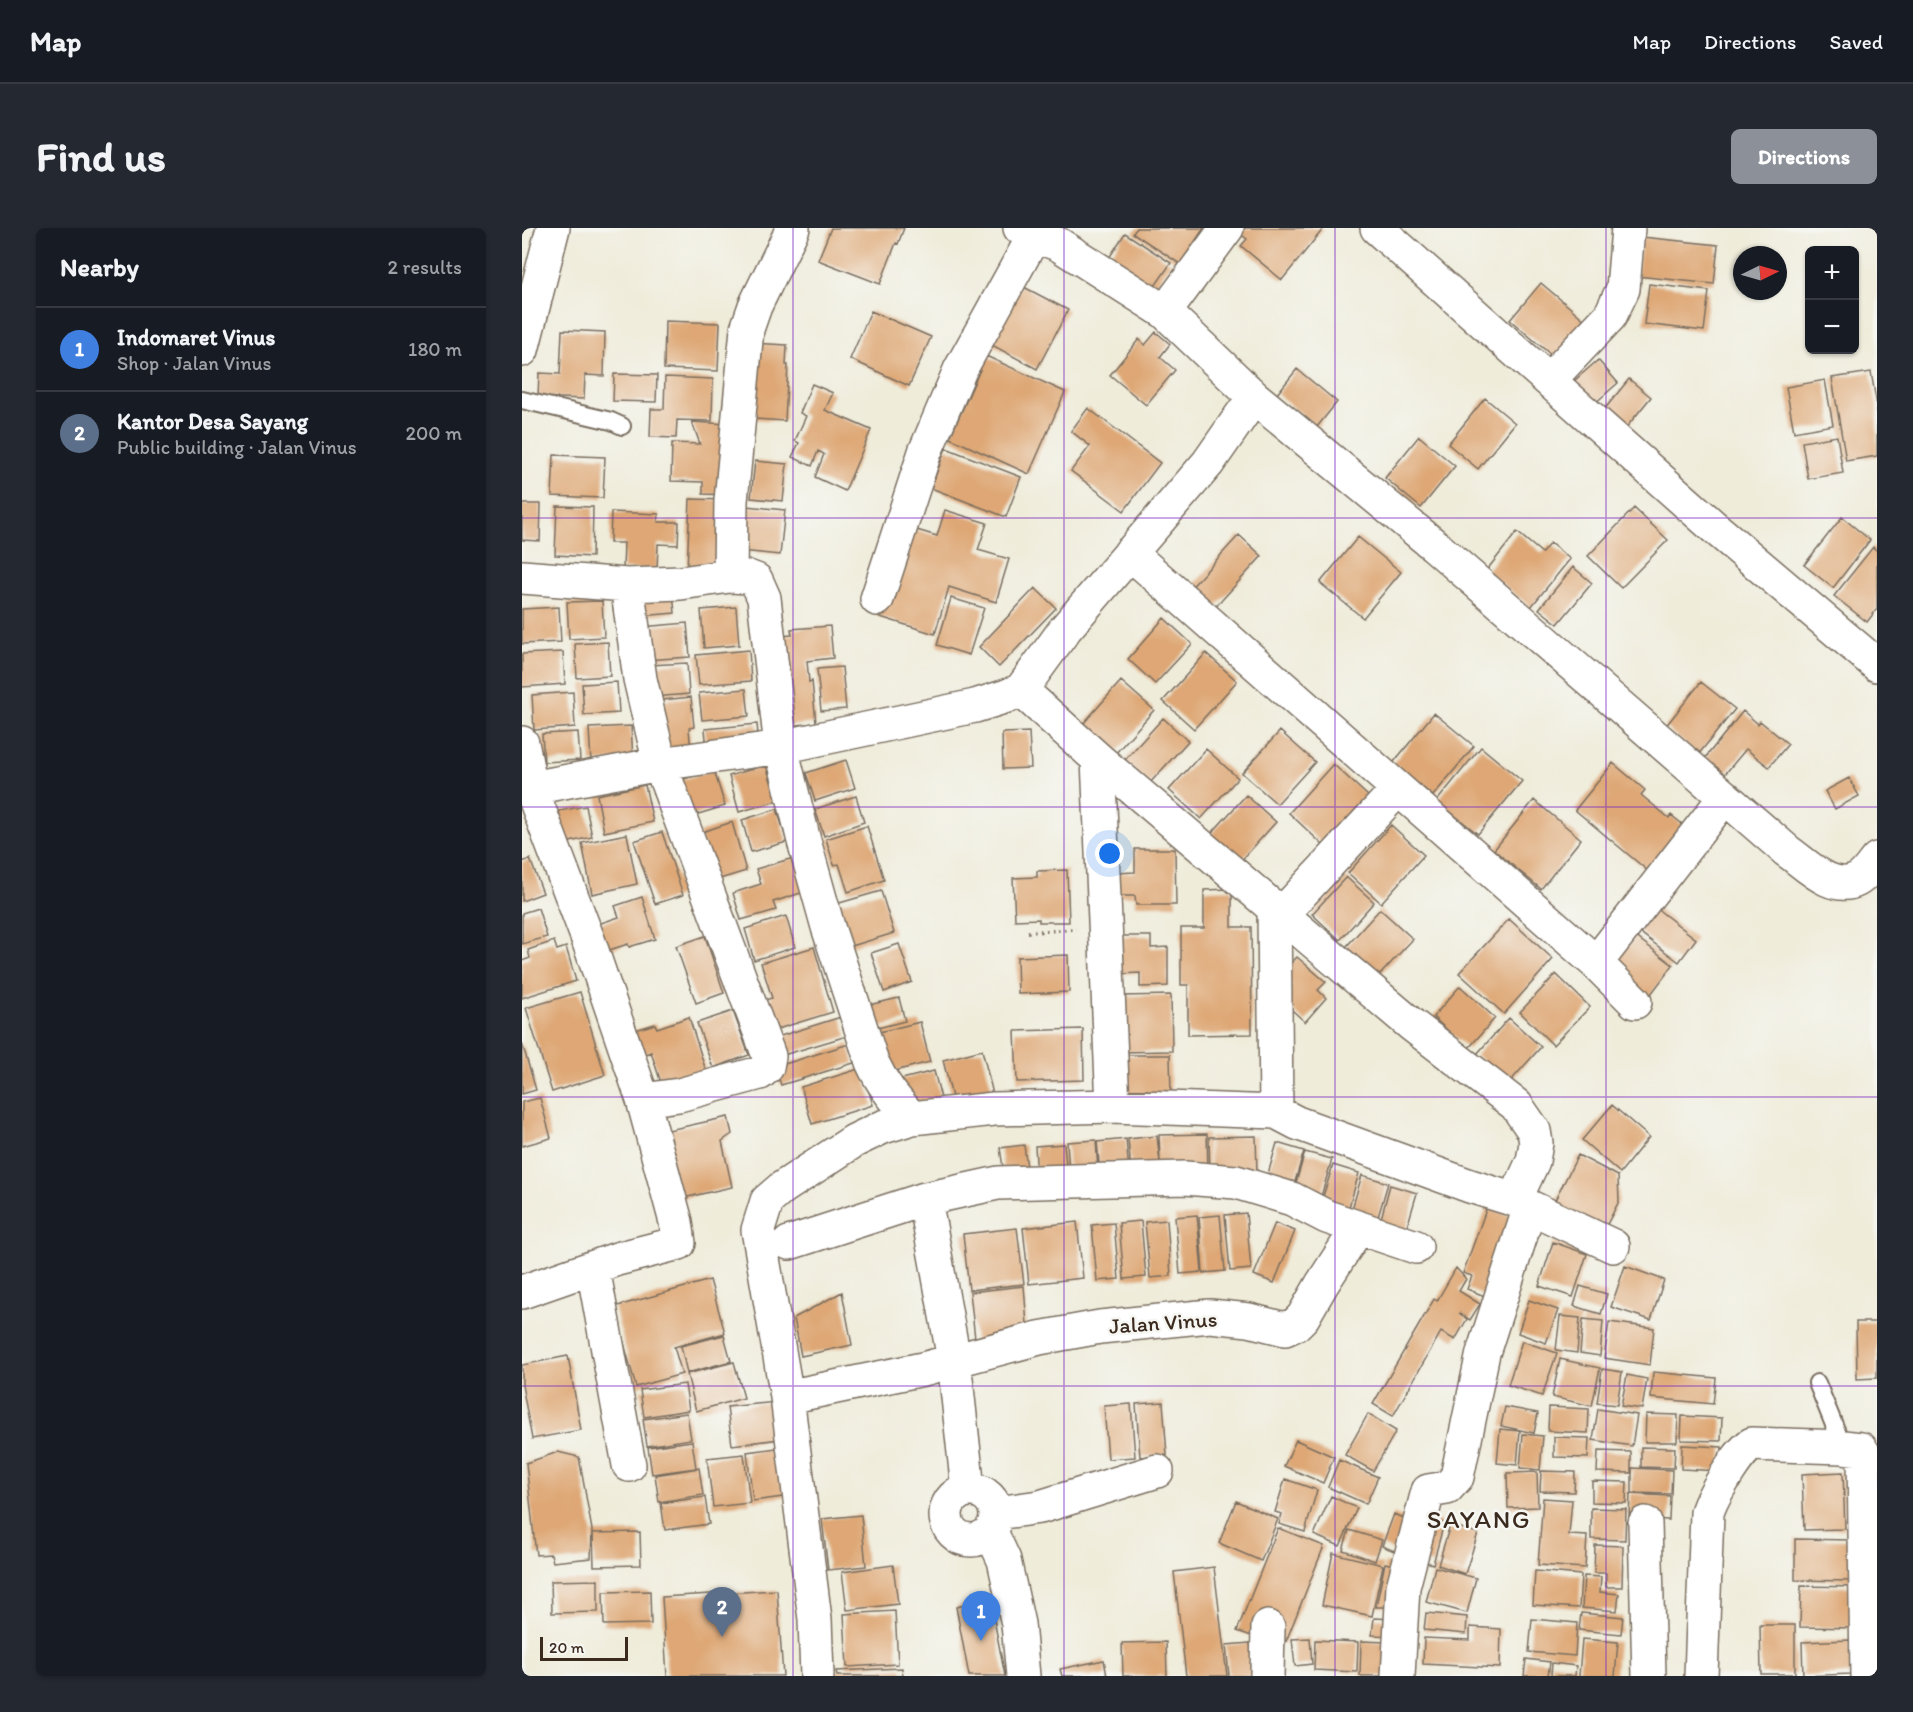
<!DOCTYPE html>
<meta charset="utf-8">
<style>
:root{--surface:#171b24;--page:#242831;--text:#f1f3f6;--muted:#9ea1a6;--line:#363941;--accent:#8c9099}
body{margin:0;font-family:Itim,sans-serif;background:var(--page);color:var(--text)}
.controls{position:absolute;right:18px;top:18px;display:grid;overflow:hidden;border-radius:9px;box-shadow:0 2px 4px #0004}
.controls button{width:54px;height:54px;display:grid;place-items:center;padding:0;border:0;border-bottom:2px solid var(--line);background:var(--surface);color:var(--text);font:30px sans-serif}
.compass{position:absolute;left:1211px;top:18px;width:54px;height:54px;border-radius:50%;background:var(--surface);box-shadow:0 2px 4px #0004;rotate:85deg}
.scale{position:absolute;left:18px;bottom:15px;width:88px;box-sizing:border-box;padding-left:6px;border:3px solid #3b2a1e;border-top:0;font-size:16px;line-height:21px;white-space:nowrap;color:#3b2a1e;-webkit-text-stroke:4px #f6f6f2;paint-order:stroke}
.you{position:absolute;left:588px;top:626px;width:21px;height:21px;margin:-15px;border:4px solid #fff;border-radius:50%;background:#1a73e8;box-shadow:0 0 0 9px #1a73e833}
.badge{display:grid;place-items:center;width:39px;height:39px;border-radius:50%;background:var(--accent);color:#fff;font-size:20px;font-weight:700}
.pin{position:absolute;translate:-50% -50px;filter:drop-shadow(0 2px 3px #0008)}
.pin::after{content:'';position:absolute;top:32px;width:21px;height:18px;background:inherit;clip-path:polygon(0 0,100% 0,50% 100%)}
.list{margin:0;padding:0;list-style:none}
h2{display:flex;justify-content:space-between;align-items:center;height:78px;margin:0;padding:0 24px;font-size:26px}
h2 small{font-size:20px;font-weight:400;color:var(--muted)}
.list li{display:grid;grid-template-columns:39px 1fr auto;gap:18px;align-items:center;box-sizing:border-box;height:84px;padding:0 24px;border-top:2px solid var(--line)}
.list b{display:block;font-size:22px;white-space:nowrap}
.list p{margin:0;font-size:20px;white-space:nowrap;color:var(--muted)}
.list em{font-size:20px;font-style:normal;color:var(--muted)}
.map{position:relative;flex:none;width:1355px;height:1448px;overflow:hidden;border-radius:9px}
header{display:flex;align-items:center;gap:36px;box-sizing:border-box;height:84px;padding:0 30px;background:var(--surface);border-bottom:2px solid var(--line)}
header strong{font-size:28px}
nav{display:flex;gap:33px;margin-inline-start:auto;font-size:21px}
.intro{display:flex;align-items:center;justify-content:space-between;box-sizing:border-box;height:144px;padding:0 36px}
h1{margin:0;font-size:42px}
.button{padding:15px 27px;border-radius:9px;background:var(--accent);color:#fff;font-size:21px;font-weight:700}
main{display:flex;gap:36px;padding:0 36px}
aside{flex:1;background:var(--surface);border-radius:9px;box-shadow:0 2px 4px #0004}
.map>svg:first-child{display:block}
</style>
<header>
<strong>Map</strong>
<nav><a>Map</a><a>Directions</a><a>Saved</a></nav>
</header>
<div class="intro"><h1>Find us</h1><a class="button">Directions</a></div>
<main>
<aside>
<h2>Nearby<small>2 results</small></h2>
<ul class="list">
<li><span class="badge" style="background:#3f7fe0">1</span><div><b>Indomaret Vinus</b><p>Shop · Jalan Vinus</p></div><em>180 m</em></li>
<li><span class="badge" style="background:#5c6f8a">2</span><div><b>Kantor Desa Sayang</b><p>Public building · Jalan Vinus</p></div><em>200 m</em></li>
</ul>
</aside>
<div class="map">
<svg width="1355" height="1448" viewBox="0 0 1355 1448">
<rect width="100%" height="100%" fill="#f6f6f2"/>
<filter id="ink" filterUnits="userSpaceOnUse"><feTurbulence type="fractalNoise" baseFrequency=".0167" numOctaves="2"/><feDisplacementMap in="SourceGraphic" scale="12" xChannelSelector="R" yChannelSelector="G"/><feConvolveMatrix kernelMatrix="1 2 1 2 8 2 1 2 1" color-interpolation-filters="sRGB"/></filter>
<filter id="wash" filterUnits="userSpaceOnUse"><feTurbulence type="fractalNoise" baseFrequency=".008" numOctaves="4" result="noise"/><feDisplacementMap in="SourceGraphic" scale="24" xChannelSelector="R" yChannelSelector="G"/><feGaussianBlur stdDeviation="1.35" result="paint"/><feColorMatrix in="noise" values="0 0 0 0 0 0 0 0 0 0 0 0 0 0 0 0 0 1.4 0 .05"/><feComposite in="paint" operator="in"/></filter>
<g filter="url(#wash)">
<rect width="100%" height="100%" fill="#efecda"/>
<g id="blocks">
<path fill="#dea775" d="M309 0H382L376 16 374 15 358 56 296 32Z
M615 0H682L658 36 611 5Z
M723 0H802L760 52 719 18 725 11 718 6Z
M603 5 649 35 631 61 587 30Z
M1120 9 1196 17 1192 56 1115 48Z
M1019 55 1065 94 1034 131 988 92Z
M1127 56 1187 63 1182 103 1122 96Z
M498 57 546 82 515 141 468 116Z
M349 83 409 109 387 158 328 131Z
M143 93 198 95 196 143 142 141Z
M40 102 83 104 82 148 63 147 62 171 16 169 17 145 38 146Z
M634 104 648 116 638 129 653 142 624 177 588 147 617 111 623 117Z
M229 115 265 117 264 137H266L263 193 232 191Z
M464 128 543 164 507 246 428 210Z
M1076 132 1096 155 1064 183 1044 160Z
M775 141 815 174 795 199 755 166Z
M1349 144 1355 178V228L1324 233 1310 150Z
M92 146 135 147 134 174 91 173Z
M143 149 191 151 190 193 155 192 154 210 128 209 129 181H142Z
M1107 151 1129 169 1099 206 1077 188Z
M1303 152 1311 197 1272 204 1264 159Z
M290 156 311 165 303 182 349 202 323 263 293 249 302 226 296 223 290 238 270 229 277 215 273 213 284 188 278 185Z
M963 170 993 195 956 241 926 216Z
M566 180 638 235 602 283 549 243 568 218 549 203Z
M170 194 207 196V267L181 266V254L149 253 150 215 178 216Z
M897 208 933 238 899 280 863 250Z
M1315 208 1321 245 1286 251 1280 214Z
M424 220 499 249 484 289 409 260Z
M32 227 83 229 81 270 30 268Z
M233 233 265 236 261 273 229 270Z
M168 271 204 272 202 343 165 342Z
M0 276H19L18 313 0 312Z
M214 277 263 282 258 327 209 322Z
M35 278 71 279 70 329 33 327Z
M1112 280 1146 312 1099 360 1066 328Z
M423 282 465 295 456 322 487 331 474 374 427 359 413 406 355 388 373 329 388 300 415 308Z
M89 284 137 286 136 294H157L156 317 136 316 135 342 101 341 102 315H88Z
M1320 289 1348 312 1311 360 1282 337Z
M995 304 1020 325 1028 315 1048 331 1009 379 964 343Z
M717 307 740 328 689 384 666 363Z
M836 309 879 344 841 390 798 355Z
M1351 319 1355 323V381L1345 394 1312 368Z
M1051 339 1070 355 1036 396 1017 381Z
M513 360 534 380 477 439 457 419Z
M151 366 153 385 119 388 117 369Z
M429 370 462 380 447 427 415 417Z
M80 373 82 409 47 411 45 374Z
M37 379 39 414 0 416V381Z
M214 379 217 417 182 420 179 382Z
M642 390 670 416 633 456 606 431Z
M165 395 168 429 122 432 119 399Z
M308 398 311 430 285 433 287 454 290 453 294 495 266 498 258 408 270 407 269 401Z
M86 414 88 448 55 450 53 416Z
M227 422 229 453 177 457 174 427Z
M41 424 43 456 0 459V426Z
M684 425 715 453 672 501 641 473Z
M165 435 167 466 131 469 128 437Z
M320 439 324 481 299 483 295 441Z
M599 453 632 482 593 526 561 496Z
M95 454 97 485 62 487 60 456Z
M1179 454 1213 481 1176 527 1143 499Z
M224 461 227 488 180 492 177 465Z
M51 464 53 499 12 502 10 467Z
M169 469 172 499 167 500 169 524 144 526 131 473Z
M1221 483 1236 496 1238 493 1266 516 1247 539 1224 521 1203 546 1183 530Z
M912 485 952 518 911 568 871 535Z
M641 490 666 513 627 556 602 533Z
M235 496 237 517 185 522 183 501Z
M109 498 111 531 69 534 67 500Z
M758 503 793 534 755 576 720 545Z
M56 504 58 532 22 534 20 506Z
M507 504 509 540 481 541 480 505Z
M959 519 1000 553 956 606 915 573Z
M684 521 716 550 679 591 647 562Z
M324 532 333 560 293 573 284 545Z
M1091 535 1123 562 1119 567 1147 590 1149 587 1169 603 1132 648 1053 582Z
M811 536 846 568 801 617 767 585Z
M244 537 255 573 217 584 207 548Z
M192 542 203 578 163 590 152 554Z
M1327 550 1337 568 1313 581 1303 563Z
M123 557 131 594 82 604 75 567Z
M724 567 754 594 718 634 688 607Z
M334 568 342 594 302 608 293 581Z
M1012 572 1059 611 1019 661 972 622Z
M64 578 70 609 43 615 37 583Z
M255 581 265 614 229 624 220 592Z
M210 594 224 643 191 653 177 605Z
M869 597 902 627 859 675 826 645Z
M345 598 362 652 326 664 317 636 312 637 304 611Z
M140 604 161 667 133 676 112 613Z
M105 606 115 656 70 666 60 615Z
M613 621H653L654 677H614L613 668H593V645L613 644Z
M278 628 288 662 251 674 254 682 219 692 211 665 239 656 234 641Z
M8 631 21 665 0 673V634Z
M545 642 547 694H517V691L493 692 491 650 515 649V643Z
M824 649 852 674 818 712 790 686Z
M710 661V699H729L730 806 666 807V757H659V700H682V662Z
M359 663 372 705 320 721 307 678Z
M120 669 133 711 107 719 106 716 84 723 76 696 97 689 93 678Z
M16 680 25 709 0 716V685Z
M1134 680 1174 711 1157 734 1116 703Z
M858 681 891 711 855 750 823 720Z
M264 688 273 719 232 732 223 701Z
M987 691 1031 731 982 786 937 745Z
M183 708 202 765 174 775 154 718Z
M597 708H629V720L646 719V758L618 759V745L597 746Z
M1113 708 1151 737 1126 770 1088 741Z
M32 713 35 722 44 719 54 753 0 770V733L8 730 6 722Z
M377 716 390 754 362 764 349 725Z
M292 719 311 784 252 802 243 772 250 770 239 735Z
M546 727 547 764 496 766 495 729Z
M775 729 804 754 796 762 804 770 783 794 758 771 770 758 758 747Z
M1034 746 1068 779 1031 817 998 784Z
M938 758 973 790 946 821 911 789Z
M58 764 83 847 30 864 4 780Z
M649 767 650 823 599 824V768Z
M377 770 383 793 344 803 338 779Z
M211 783 227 827 191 840 175 795Z
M167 789 185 846 141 861 129 824 118 828 110 803 133 796 135 800Z
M319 789 325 808 258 828 252 810Z
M987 790 1019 819 986 856 954 827Z
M398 794 408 834 360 846 349 806Z
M561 801 562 852 495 854 493 803Z
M0 815 14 862 0 866Z
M327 816 332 835 259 857 253 839Z
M460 822 471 866 432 877 421 832Z
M603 827H648L649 867 604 868Z
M340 840 351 877 290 896 279 859Z
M412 843 419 870 383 879 376 852Z
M18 870 29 910 0 918V874Z
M1090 877 1127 909 1098 945 1060 912Z
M206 889 210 906 200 913 210 959 157 971 142 903Z
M685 906 686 945 609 942 606 911 635 908 638 935 637 907Z
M734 908 735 946 688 948 687 909Z
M604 911 607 943 578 945 575 914Z
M574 912 576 944 547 946 545 914Z
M755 915 782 923 770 964 743 956Z
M542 916 545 947 515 950 513 918Z
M502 917 506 948 483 952 478 920Z
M783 924 810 931 798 972 771 965Z
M1056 927 1096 948 1097 973 1078 1010 1027 984Z
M811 937 837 945 825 986 798 978Z
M840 947 866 955 854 996 828 988Z
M868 957 895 965 883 1006 857 998Z
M965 979 1000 992 970 1071 945 1061 950 1048 941 1045Z
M724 985 729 1041 708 1043 703 987Z
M675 987 680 1044 658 1046 653 989Z
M698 987 703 1043 681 1045 677 989Z
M645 992 649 1048 628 1050 623 994Z
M619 993 624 1049 602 1051 597 995Z
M555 994 561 1050 507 1056 501 1000Z
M592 995 597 1051 575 1053 570 997Z
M753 995 773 1003 752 1055 732 1047Z
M495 1000 502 1056 447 1062 441 1006Z
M1031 1014 1065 1026 1051 1069 1017 1058Z
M1103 1038 1142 1052 1129 1092 1089 1079Z
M934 1040 944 1051 937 1063 958 1076 948 1092 937 1085 945 1091 933 1112 919 1104 871 1188 851 1176 912 1071 915 1073Z
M188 1052 203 1105 152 1119 160 1146 114 1159 92 1079Z
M502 1058 506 1110 454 1120 448 1064Z
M1058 1058 1085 1066 1079 1086 1052 1078Z
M320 1064 330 1117 279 1128 272 1090Z
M1007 1072 1036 1082 1024 1115 996 1105Z
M1038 1088 1058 1090 1055 1125 1034 1122Z
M1061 1091 1081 1093 1078 1128 1058 1125Z
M1087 1094 1132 1100 1128 1137 1082 1130Z
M1334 1094H1355V1150L1335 1151Z
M202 1107 209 1133 165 1145 159 1118Z
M1000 1113 1035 1125 1020 1168 986 1157Z
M46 1128 59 1202 10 1211 0 1157V1137Z
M1038 1131 1078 1140 1070 1178 1030 1169Z
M212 1134 222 1170 174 1183 165 1146Z
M1080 1141 1100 1144 1095 1177 1075 1175Z
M1131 1144 1194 1150 1191 1176 1129 1170Z
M1105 1147 1125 1151 1120 1181 1099 1178Z
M163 1156 167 1182 122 1189 118 1162Z
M254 1174 258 1211 210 1217 205 1179Z
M641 1174 645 1227 618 1229 614 1176Z
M609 1176 613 1229 586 1231 582 1178Z
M983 1179 1016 1185 1012 1205 979 1198Z
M1027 1179 1067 1181 1066 1205 1026 1203Z
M1076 1181 1115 1187 1110 1218 1071 1212Z
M165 1185 169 1211 125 1218 121 1191Z
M846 1186 874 1203 851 1243 823 1227Z
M1124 1186 1156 1187 1155 1214H1123Z
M1160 1188 1200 1190 1199 1213 1159 1212Z
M978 1201 998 1203 995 1237 975 1235Z
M1001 1206 1021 1208 1018 1242 998 1240Z
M1032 1209 1067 1210 1066 1230 1032 1229Z
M774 1212 812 1229 801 1255 762 1238Z
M170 1213 174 1240 130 1246 126 1219Z
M1160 1217 1200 1219 1199 1243 1159 1241Z
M262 1219 268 1268 231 1273 225 1224Z
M1119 1219 1153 1220 1152 1240 1119 1239Z
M1076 1223 1109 1224V1245L1075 1244Z
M36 1224 57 1229 70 1302 69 1330 31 1334 29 1326 14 1327 4 1235Z
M222 1226 228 1275 191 1279 185 1230Z
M817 1232 856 1249 844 1276 806 1259Z
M177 1240 181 1267 137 1274 133 1247Z
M1110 1240 1150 1242 1149 1266 1110 1265Z
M1019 1243 1053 1244 1052 1264 1018 1263Z
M1015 1244 1016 1279 986 1280 985 1245Z
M1321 1244 1323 1301 1282 1302 1280 1246Z
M763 1251 795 1262 783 1304 757 1296 760 1286 753 1284Z
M1070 1253 1105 1254 1104 1275 1070 1274Z
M1108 1266 1148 1268 1147 1292 1107 1290Z
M809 1268 835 1280 818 1318 792 1307Z
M183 1269 187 1296 143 1302 139 1275Z
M1021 1270 1050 1272 1047 1307 1065 1308 1063 1340 1016 1337Z
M714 1273 756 1291 739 1333 697 1315Z
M1069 1280 1104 1281 1103 1312 1069 1311Z
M872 1286 892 1294 880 1326 860 1318Z
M339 1287 344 1338 306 1342 300 1291Z
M900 1289 922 1295 911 1336 889 1330Z
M928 1297 956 1305 943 1346 916 1337Z
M756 1300 802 1318 763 1416H753L715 1403Z
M827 1302 860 1312 853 1333 821 1322Z
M118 1304 119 1337 72 1338 71 1305Z
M1273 1311 1329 1312V1353L1273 1352Z
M1073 1317 1101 1318 1100 1359H1084V1345H1072Z
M811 1325 861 1337 850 1388 800 1377Z
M863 1335 880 1339 875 1379H854Z
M371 1337 376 1376 325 1382 320 1344Z
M692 1339 705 1448H664L652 1344Z
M913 1339 954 1350 945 1385 904 1374Z
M1013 1343 1059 1347 1057 1380 1011 1377Z
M1062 1348 1079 1349 1078 1364 1097 1366 1095 1383 1060 1380Z
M76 1352V1384L30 1385 29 1353Z
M1279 1358 1335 1359V1400L1278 1399Z
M255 1362 261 1448H145L140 1369Z
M128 1363 129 1396 82 1397 81 1364Z
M468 1371 483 1448H447L434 1379Z
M373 1383 376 1436 325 1439 322 1386Z
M904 1385 945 1389 944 1406 902 1402Z
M1059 1385 1101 1389 1099 1406 1057 1402Z
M852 1390 873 1391V1408L850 1407Z
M1010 1391 1055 1395 1053 1428 1007 1424Z
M1238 1397H1273V1446H1239Z
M948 1399 979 1401 978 1440 901 1436 902 1410 948 1412Z
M788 1410 790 1436 773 1438 770 1411Z
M1060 1411 1096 1414 1093 1448H1057Z
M793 1412 836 1414 835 1444 792 1442Z
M1328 1412 1329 1446 1281 1448 1280 1414Z
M839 1413 865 1414 873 1448H838Z
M644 1414 645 1448H601L600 1415Z
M728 1415 732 1448H707L704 1417Z
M1004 1431 1028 1434 1026 1448H1002Z
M582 1432 585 1448H540L538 1441Z
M1030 1435 1054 1438 1053 1448H1029Z
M380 1440 381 1448H315L314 1443Z"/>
</g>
</g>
<g filter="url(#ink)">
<use href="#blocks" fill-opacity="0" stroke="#7a6e60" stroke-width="1.5"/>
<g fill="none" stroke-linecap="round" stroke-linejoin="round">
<g stroke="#7a6e60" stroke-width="20">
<path id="lane" d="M0 172 89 193 100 198
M1295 1155 1321 1219"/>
</g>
<g stroke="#7a6e60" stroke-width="36">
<path id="street" d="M498 0 512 8 536 16 643 84
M705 0 643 84 732 169
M855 0 1193 300 1355 437
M0 122 31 0
M1028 151 1088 88 1101 61 1106 0
M608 325 1074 735 1203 569
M208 348 209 273 225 101 233 78 271 0
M0 349 105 357 159 355 208 348 226 349 234 352 242 370 259 519 282 613 306 699 350 834C360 856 373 872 390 890
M105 357 118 451 138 536 247 828 245 839 238 845 157 867 121 872
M355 371 403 224 438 142 512 8
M499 462 544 400 686 235 732 169 912 317 1265 623C1284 636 1310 665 1335 652 1343 648 1349 638 1355 631
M0 515 9 560 67 714 121 872 154 994 157 1015 95 1031 0 1064
M576 531 591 878
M9 560 138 536 259 519 453 478 485 468 499 462 576 531 890 797 994 877 1012 903 1014 915 1011 933 993 972
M752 678 754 884
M760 686 876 561
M1074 735 1113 774
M403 971 432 1132 446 1262
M267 1015 403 971 476 955 663 950 714 954 770 971 805 989 894 1019
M71 1040 107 1237
M265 1169 401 1141 517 1110 578 1099 688 1088 727 1092 763 1101 774 1096 781 1089 800 1056 836 1000
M424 1287a25 25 0 1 1 50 0a25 25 0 1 1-50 0Z
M474 1285 518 1279 635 1243
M1123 1295 1127 1448
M469 1304 482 1332 496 1396 501 1448
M295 1448 293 1391 265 1169 236 1002 245 973 260 960 332 913 361 899 390 890 472 881 591 878 754 884 775 895 948 958 993 972 1091 1018
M745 1448 746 1399
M876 1448 881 1359 906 1263 925 1260 935 1249 961 1125 1008 979
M1179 1448 1185 1285C1189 1270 1216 1224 1230 1216L1321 1219 1339 1221 1342 1226 1345 1448"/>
</g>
<path stroke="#7a6e60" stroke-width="4" stroke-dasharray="1.5 4.5" stroke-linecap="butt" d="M506 704 554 701"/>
<use href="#lane" stroke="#fff" stroke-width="16"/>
<use href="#street" stroke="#fff" stroke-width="33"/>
</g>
</g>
<path fill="none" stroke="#7b2cbf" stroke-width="1.5" stroke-opacity="0.55" d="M271 0V1448M542 0V1448M813 0V1448M1084 0V1448M0 290H1355M0 579H1355M0 869H1355M0 1158H1355"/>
<g text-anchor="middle" stroke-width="5" stroke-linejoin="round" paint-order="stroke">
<g font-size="22" fill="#3b2a1e" stroke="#f6f6f2">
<text transform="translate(641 1094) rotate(-4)" y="8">Jalan Vinus</text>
</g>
<g font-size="26" letter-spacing="1.5" fill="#3b2a1e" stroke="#f6f6f2">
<text x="957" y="1300">SAYANG</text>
</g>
</g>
</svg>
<div class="controls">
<button>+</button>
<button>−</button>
</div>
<svg class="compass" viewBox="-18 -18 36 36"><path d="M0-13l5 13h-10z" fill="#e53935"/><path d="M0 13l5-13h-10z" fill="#9ea1a6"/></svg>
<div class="scale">20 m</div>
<div class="you"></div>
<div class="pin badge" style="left:459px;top:1413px;background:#3f7fe0">1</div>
<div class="pin badge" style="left:200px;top:1409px;background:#5c6f8a">2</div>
</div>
</main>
